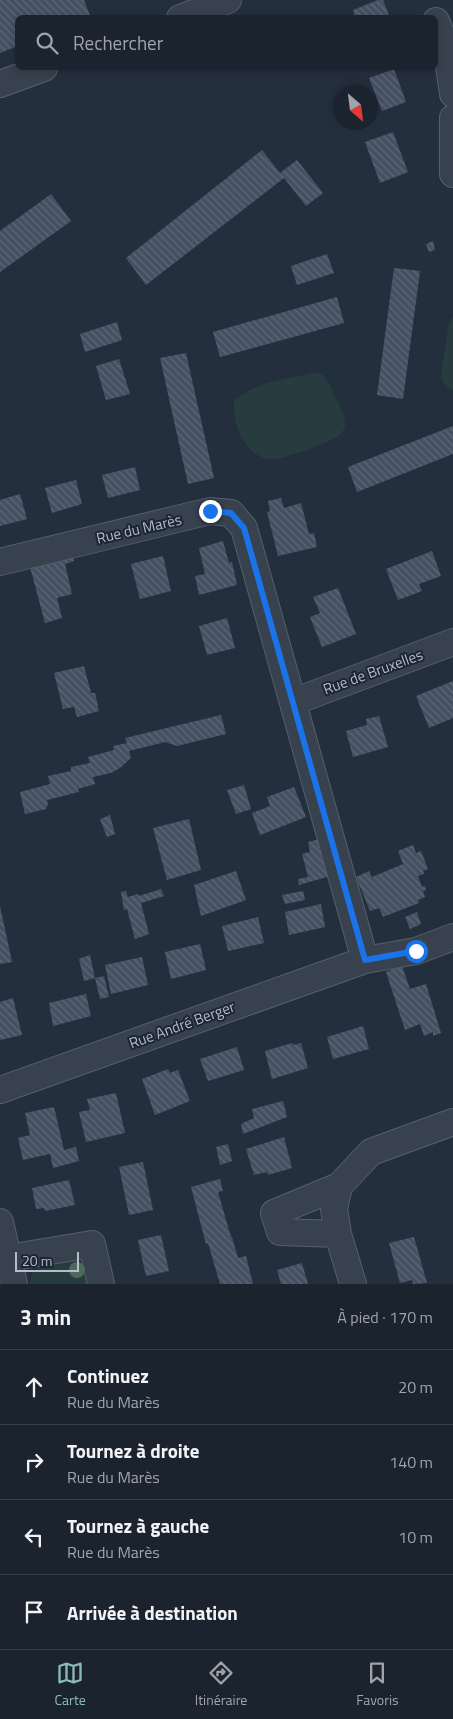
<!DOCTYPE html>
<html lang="fr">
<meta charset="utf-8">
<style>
:root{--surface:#1b232e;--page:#282f3a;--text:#f1f3f6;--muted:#a0a4aa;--line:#39404a;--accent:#8bbbb9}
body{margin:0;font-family:"Titillium Web",sans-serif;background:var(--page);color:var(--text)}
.compass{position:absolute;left:333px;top:85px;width:45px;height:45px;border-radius:50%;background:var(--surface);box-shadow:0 2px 8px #0003;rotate:152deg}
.scale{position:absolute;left:15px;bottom:12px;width:64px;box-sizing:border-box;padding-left:5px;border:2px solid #b4bcc9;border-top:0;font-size:14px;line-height:18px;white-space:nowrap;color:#b4bcc9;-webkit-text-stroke:4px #1d2633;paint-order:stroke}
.stop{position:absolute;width:15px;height:15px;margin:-11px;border:4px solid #1a73e8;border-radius:50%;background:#fff}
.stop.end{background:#1a73e8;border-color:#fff;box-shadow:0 1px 5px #0008}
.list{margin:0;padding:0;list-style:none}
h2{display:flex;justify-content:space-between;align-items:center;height:65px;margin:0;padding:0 20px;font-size:21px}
h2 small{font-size:16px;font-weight:400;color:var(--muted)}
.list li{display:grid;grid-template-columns:32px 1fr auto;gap:15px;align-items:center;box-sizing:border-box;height:75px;padding:0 20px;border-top:1px solid var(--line)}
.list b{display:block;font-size:19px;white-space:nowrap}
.list p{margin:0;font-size:16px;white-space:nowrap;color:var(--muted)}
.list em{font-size:16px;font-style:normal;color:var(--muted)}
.icon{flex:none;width:28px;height:28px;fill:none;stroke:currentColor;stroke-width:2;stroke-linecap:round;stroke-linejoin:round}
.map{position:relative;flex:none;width:453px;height:1284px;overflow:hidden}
.search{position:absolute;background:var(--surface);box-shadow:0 2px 8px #0003;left:15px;right:15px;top:15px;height:55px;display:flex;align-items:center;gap:12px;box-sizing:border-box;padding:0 18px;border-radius:8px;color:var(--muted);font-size:19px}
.sheet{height:365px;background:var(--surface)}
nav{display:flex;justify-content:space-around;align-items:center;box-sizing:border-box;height:70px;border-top:1px solid var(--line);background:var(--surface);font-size:14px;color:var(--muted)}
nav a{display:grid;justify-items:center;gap:2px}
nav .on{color:var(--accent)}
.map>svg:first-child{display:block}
</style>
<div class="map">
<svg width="453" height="1284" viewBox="0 0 453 1284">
<defs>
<pattern id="building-back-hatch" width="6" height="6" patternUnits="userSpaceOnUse" patternTransform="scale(1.25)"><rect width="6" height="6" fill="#455162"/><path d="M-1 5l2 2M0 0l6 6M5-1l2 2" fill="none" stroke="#5d6877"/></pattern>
</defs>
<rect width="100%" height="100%" fill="#242f3e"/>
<path fill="#263c3f" d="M453 318V390H452C445 386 441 382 441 374L449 323Z
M316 372C327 375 330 385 334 395 338 404 347 417 345 427 344 429 342 433 341 434 333 442 284 459 272 459 245 459 232 423 234 401 255 381 289 379 316 372Z
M76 1260 84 1264 94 1284H29L32 1274 42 1263Z"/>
<path fill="url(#building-back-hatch)" d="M0 0H84L91 18H18V46L0 53Z
M378 0H383L390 18H355L353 10Z
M394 69 406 102 382 111 369 78Z
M393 132 408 172 380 183 365 142Z
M262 150 280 173 297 160 323 193 306 206 284 178 146 285 126 258Z
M51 194 71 221 0 272V231Z
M433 241 435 250 429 252 426 244Z
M327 254 334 273 297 285 291 266Z
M394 268 420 271 403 399 377 395Z
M337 297 344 323 220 357 213 332Z
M117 322 122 340 85 352 80 334Z
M186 353 214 478 188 484 160 358Z
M119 359 130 394 106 400 96 366Z
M453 426V454L357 492 348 467Z
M135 467 140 490 108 498 102 475Z
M76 480 82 504 52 513 45 488Z
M20 494 27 519 0 526V500Z
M281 498 284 508 301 503 309 534 314 533 317 547 278 556 267 512 270 511 268 501Z
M223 541 229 563 232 562 237 585 199 595 195 576 205 574 199 548Z
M432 551 441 576 419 584 422 591 398 600 386 569Z
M163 556 171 591 140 599 131 564Z
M73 557 74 561 65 564 72 594 57 598 62 618 45 623 30 567Z
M338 588 356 634 322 647 310 617 320 613 313 597Z
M227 618 235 648 207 655 199 626Z
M84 666 91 693H95L99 711 77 717 74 707 63 709 54 673Z
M453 681V718L429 728 416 696Z
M221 715 226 734 177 746 165 742 129 751 131 758 120 768 111 773 93 777 95 784 78 789 79 792 47 800 48 804 46 809 25 814 20 792 50 784 48 776 71 771V767L90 763 88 757 114 750 113 746 127 743 125 738Z
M379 716 388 747 353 757 346 731 367 725 366 719Z
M244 785 251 809 236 814 227 790Z
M294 787 306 817 260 835 252 813 270 806 267 797Z
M110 815 115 834 107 837 100 819Z
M189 819 201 870 167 880 153 828Z
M320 839 330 876 299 885 298 879 308 877 302 854 310 852 308 842Z
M413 845 416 853 421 851 428 869 423 871 424 874 418 876 422 887 425 886 426 890 423 891 425 897 418 900 419 903 383 917 379 908 370 911 356 877 369 871 372 877 403 864 398 851Z
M236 871 246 900 201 916 194 885Z
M161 889 164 896 141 903 149 934 135 939 127 909 124 910 121 892 126 891 128 897 138 894 139 896Z
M303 891 305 900 285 904 282 895Z
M321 904 325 927 289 935 285 912Z
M0 906 12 962 0 964Z
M417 912 421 924 410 929 405 917Z
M258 917 264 943 228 951 222 926Z
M200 944 206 970 171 979 165 952Z
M90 955 95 978 104 976 109 997 100 999 95 978 84 981 79 959Z
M142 957 148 985 111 994 105 965Z
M402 966 410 989 426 984 441 1033 433 1036V1032L424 1036 420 1024 405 1030 386 972Z
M86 994 91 1016 53 1026 49 1003Z
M13 998 22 1035 0 1040V1002Z
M363 1026 369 1049 333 1059 327 1037Z
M292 1043 293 1045 301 1043 308 1068 272 1079 265 1051Z
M237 1047 244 1070 208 1081 200 1059Z
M168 1069 170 1073 178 1070 190 1101 155 1115 142 1079Z
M116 1093 125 1133 86 1142 79 1112 90 1110 87 1099Z
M283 1101 287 1117 243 1134 241 1124 254 1118 252 1109Z
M54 1107 64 1150 76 1147 79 1161 53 1168 50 1154 23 1160 18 1138 30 1135 25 1113Z
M284 1137 292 1168 268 1175 267 1172 254 1175 246 1149Z
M228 1144 232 1161 220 1165 216 1147Z
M143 1162 153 1210 129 1215 119 1167Z
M220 1179 223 1191 218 1192 231 1237H232L238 1258 246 1256 253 1284H220L208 1243 206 1244 191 1187Z
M69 1180 75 1205 45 1211 44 1208 36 1209 32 1188Z
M161 1235 169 1271 146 1276 138 1240Z
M414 1237 427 1283 413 1284 412 1280 400 1283 389 1243Z
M302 1263 308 1284H281L277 1270Z"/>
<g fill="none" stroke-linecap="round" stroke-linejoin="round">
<g stroke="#565f6c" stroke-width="28">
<path id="minor" d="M180 18 228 0
M436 21 446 45 453 94
M0 84 44 68
M453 118V174
M0 562 210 511 231 513 244 528 365 960 416 951 453 937
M293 702 453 642
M0 1090 365 960
M0 1222 14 1284
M338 1234 280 1232 274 1213 339 1186
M8 1258 92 1244 101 1284
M353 1284 338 1234 334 1209 339 1186 371 1152 453 1122"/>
</g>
<use href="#minor" stroke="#38414e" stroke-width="26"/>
</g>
<circle fill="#4b6a5d" cx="77" cy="1270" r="8"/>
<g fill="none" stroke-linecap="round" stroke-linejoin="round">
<path stroke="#1a73e8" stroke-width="6" d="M210 511 231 513 244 528 365 960 416 951"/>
</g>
<g text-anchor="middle" stroke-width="4" stroke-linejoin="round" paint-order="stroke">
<g font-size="15" fill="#b4bcc9" stroke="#1d2633">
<text transform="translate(139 529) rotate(-13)" y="5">Rue du Marès</text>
<text transform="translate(373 672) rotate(-20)" y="5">Rue de Bruxelles</text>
<text transform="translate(182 1025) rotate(-20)" y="5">Rue André Berger</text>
</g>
</g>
</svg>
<svg class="compass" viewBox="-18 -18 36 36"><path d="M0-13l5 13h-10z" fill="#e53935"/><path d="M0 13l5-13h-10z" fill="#a0a4aa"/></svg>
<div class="scale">20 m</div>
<div class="stop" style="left:416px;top:951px"></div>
<div class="stop end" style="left:210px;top:511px"></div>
<div class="search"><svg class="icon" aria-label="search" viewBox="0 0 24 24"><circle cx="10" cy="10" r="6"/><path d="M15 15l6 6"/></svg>Rechercher</div>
</div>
<section class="sheet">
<h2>3 min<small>À pied · 170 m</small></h2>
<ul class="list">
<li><svg class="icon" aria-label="ahead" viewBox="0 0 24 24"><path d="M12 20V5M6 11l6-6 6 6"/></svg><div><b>Continuez</b><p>Rue du Marès</p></div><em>20 m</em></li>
<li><svg class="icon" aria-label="right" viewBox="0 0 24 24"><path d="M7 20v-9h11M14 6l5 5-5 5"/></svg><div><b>Tournez à droite</b><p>Rue du Marès</p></div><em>140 m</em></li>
<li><svg class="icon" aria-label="left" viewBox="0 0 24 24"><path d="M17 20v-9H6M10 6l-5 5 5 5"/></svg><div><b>Tournez à gauche</b><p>Rue du Marès</p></div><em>10 m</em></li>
<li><svg class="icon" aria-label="arrive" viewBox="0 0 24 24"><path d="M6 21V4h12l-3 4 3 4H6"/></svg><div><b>Arrivée à destination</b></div></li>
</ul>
</section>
<nav>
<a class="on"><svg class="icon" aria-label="map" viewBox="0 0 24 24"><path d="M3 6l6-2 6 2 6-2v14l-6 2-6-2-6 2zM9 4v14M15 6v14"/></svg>Carte</a>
<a><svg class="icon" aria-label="directions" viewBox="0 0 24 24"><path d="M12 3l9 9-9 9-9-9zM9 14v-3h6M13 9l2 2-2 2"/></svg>Itinéraire</a>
<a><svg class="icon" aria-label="saved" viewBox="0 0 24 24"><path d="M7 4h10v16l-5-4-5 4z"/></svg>Favoris</a>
</nav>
